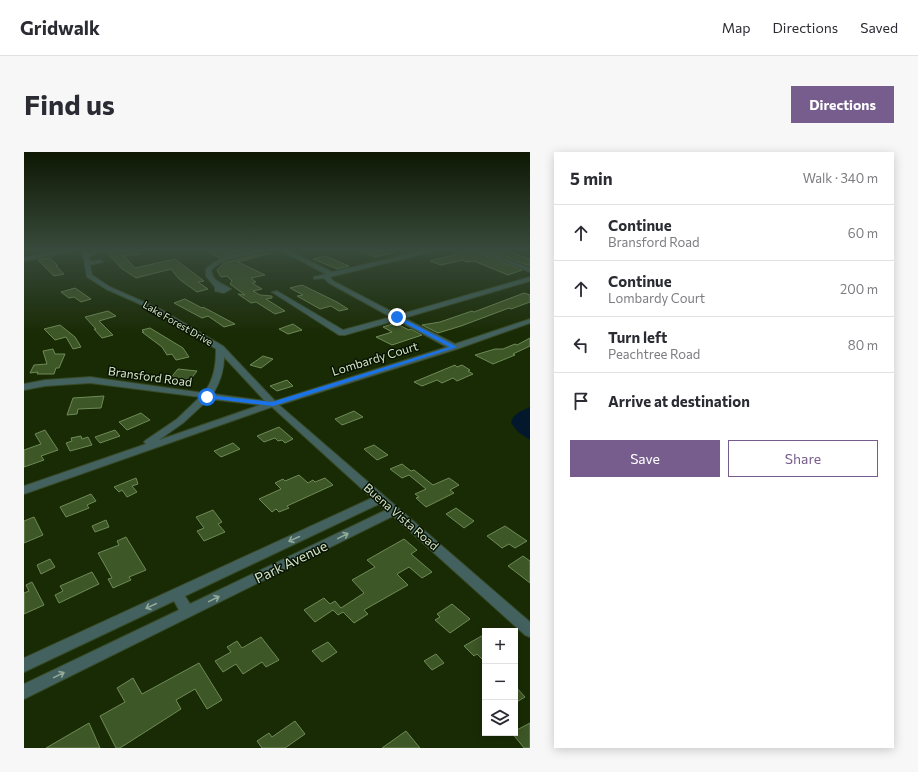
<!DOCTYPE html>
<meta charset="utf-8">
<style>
:root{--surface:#fff;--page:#f7f7f7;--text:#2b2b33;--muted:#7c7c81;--line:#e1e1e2;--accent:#775d8d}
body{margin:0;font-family:Commissioner,sans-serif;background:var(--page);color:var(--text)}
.controls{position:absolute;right:12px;bottom:12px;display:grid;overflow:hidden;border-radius:0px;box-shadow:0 2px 10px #0003}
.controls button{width:36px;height:36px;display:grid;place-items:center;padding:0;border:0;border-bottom:1px solid var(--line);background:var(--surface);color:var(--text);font:20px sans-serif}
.stop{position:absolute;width:12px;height:12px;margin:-9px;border:3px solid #1a73e8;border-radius:50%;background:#fff}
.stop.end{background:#1a73e8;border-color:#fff;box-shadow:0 1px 4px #0008}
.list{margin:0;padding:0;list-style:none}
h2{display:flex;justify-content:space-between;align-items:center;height:52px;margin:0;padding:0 16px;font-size:17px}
h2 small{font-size:13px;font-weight:400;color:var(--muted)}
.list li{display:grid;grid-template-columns:26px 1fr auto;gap:12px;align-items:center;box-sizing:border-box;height:56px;padding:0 16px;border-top:1px solid var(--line)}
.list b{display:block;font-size:15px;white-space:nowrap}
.list p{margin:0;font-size:13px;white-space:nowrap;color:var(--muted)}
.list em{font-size:13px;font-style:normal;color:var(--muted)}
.actions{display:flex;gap:8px;padding:12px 16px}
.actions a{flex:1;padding:9px 0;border:1px solid var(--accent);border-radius:0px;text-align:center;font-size:14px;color:var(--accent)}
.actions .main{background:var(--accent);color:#fff}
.icon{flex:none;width:22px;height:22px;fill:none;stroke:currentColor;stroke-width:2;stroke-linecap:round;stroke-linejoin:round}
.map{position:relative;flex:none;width:506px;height:596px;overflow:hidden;border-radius:0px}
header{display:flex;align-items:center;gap:24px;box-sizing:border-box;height:56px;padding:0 20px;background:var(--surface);border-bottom:1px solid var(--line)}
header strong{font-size:19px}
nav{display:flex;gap:22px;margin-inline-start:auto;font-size:14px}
.intro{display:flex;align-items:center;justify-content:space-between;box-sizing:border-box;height:96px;padding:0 24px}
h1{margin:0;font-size:28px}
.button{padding:10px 18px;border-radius:0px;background:var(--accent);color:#fff;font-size:14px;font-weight:700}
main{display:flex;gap:24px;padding:0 24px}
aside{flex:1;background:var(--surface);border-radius:0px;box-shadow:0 2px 10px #0003}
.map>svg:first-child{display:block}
</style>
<header>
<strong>Gridwalk</strong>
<nav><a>Map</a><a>Directions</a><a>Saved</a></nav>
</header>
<div class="intro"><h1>Find us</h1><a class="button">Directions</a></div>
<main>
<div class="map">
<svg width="506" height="596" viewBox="0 0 506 596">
<rect width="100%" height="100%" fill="#192b05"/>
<path fill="#03182d" d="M506 255V288L494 280 487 271C489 261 498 259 506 255Z"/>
<path fill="#3e5726" stroke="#6f8a57" d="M91 98H116V102L100 104 111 116 151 107 180 129 174 130 184 137 173 140 155 127 147 117 112 126 97 116 82 99Z
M180 98H223L196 106Z
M239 98H249L250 100 214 110 241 123 227 126 232 130 228 131 238 137 229 139 236 143 248 144V146L242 147 261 159 251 162 232 150 227 151 214 142 221 143 206 132 208 129 203 124 197 125 193 118 200 111 232 103Z
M335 98H370V100L352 105Z
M450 98V99L498 118 484 123 450 109 443 110 438 108 417 113 406 109Z
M462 98H481L506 107V114Z
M301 104 306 106 325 114 313 117 289 107Z
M26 106 34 114H32L40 122 30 124 14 108Z
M278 133 313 150 324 157 315 159 307 154 296 157 273 144 279 143 266 136Z
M51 136 67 147 57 150 50 145 45 146 37 140Z
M500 141 506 143V150L487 157 485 156 437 174 414 181 398 173 416 170 448 159 450 160Z
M161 147 178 156 179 155 211 172 200 175 184 164 178 166 150 151Z
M84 159 92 164 75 169 89 183 78 186 70 177H72L61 165Z
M371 171 385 178 387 177 398 183 368 193 352 185 368 180 359 175Z
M269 172 278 178 264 182 255 177Z
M36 173 51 185 57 195 49 197 42 185 31 188 20 177Z
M126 176 159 196 165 205 152 208 148 202 143 203 138 195 118 180H120L118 178Z
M506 186V194L489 202 491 203 469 212 451 203 471 197H479L491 192 493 193Z
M29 197 31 202H41L35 216H32L30 222H13L14 220 6 221 10 213 23 212 19 199Z
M239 204 249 207 237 216 226 213Z
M431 213 433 215 438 213 446 218 444 219 449 222 433 229 429 226 418 231 413 228 398 234 390 230Z
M154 217 173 219 163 232 144 229Z
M263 228 269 234 253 239 246 234Z
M80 244 77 256 54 257 53 262 43 263 49 246Z
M330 259 339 265 318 273 311 267Z
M117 261 126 268 103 278 95 270Z
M255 275 269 287 261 291 258 288 254 289 251 286 240 290 233 284Z
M21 278 34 298 17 304 20 308 0 315V298L17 292 11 282Z
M91 278 96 284 76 291 71 285Z
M57 284 58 287 64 285 68 293 46 299 42 291 48 289 47 286Z
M209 291 216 297 197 305 190 299Z
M350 293 364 303 353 308 340 297Z
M378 312 387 319 390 318 409 333 425 326 435 333 426 338 430 341 402 355 392 346 395 345 391 342 402 337 385 323 378 326 366 317Z
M275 323 284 331 289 328 291 330 301 326 309 333 263 354 265 356 255 360 252 357 248 360 235 347 257 337 251 331 259 327 261 329Z
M112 326 114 332 108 334 113 340 103 345 98 338 95 340 90 335Z
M67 342 72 349 63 353 65 356 42 365 36 355Z
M432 356 450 369 440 376 422 362Z
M189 358 198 370 194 372 201 380 180 389 173 379 180 376 172 365Z
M10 365 19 383 0 391V369Z
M82 368 85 375 71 380 68 374Z
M481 374 503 389 491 396 485 392 478 396 463 384Z
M102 385 122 418 105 425 107 428 89 436 84 427 88 426 74 401 95 393 93 389Z
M380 387 393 398 387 402 408 420 398 426 385 415 373 422 384 433 340 458 344 462 330 471 319 460 314 463 309 458 291 470 280 458 300 446 306 452 311 449 317 456 340 441 328 428 351 415 343 408Z
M499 404 506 409V431L484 414Z
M26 407 31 415 17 422 13 413Z
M68 420 75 432 35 451 31 443 39 439 36 434Z
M8 430 20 453 0 462V441L5 439 2 433Z
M428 452 446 467 426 481 411 468 416 465 413 462Z
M461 482V510L453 502 450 504 440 494Z
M237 485 255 508 242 515 238 510 219 522 212 512 199 520 191 509 207 500 203 495 213 489 218 496Z
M304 490 313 500 298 510 288 499Z
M412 502 420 511 408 518 400 509Z
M175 511 198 548 183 557 171 537 152 548 157 557 96 596H92L76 564 101 550 93 536 109 526 118 542Z
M491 534 501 545 491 551Z
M271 569 281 582 261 596H238L233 589 245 581 248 585Z
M65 571 76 596H22Z
M506 571V596H500L488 581H491V579Z
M382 579 396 596H358Z"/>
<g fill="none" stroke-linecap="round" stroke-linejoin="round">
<g stroke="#374924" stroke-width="2">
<path id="minor" d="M43 98H54L0 109V105Z
M58 98H64V101L71 98H78L65 105 66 109 76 108 79 110 66 113 68 123 86 135 138 158 199 194 251 249 423 195 373 168 321 183H315L248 140 253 139 319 178 367 165 305 131 300 126 290 127V125L302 122 256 98H263L308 120 403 98H412L411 99 306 125 309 129 374 163 506 125V129L380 166 431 192 506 167V171L433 197 255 253 506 470V485L501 483 369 364 0 547V532L155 458 150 449 0 520V506L348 346 248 255 0 342V334L122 292 120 290 122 288 153 267 176 245 66 231 21 234 0 238V232L21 228 66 225 180 241C190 227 192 214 192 197L134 160 82 137 63 125ZM200 205 241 249 189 242C196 230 200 219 200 205ZM185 247 236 253 135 288 159 271ZM355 352 362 358 166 452 161 444Z
M229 98H238C221 108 203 102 187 118 189 131 199 131 207 137L200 141 191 139V135L182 124V117C195 104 212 102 229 98Z
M451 98H458L506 116V120Z"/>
</g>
<use href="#minor" fill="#42615f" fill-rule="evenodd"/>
</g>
<defs><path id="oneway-shaft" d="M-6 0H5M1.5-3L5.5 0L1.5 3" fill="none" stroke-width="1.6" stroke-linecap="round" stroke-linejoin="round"/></defs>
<g stroke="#93aa99">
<use href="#oneway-shaft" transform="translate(319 384) rotate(-26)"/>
<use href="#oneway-shaft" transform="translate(270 387) rotate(155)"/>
<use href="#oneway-shaft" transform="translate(190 447) rotate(-26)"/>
<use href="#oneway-shaft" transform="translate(127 454) rotate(155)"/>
<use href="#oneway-shaft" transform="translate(35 523) rotate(-26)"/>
</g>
<linearGradient id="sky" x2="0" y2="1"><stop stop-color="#0e1803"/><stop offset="0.54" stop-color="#384a3b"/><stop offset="1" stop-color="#384a3b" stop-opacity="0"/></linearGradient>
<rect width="506" height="181" fill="url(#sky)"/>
<path fill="#1a73e8" d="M371 164H374L433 195 249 254 183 246 180 245 183 243 248 250 426 195 371 166Z"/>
<g text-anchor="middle" stroke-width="3" stroke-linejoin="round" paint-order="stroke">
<g font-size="10" fill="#d5e5c9" stroke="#081201">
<text transform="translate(154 171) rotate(30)" y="4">Lake Forest Drive</text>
</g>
<g font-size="12" fill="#d5e5c9" stroke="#081201">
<text transform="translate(351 207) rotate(-17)" y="4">Lombardy Court</text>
<text transform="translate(126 225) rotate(8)" y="4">Bransford Road</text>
<text transform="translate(377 365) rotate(41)" y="4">Buena Vista Road</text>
</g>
<g font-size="14" fill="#d5e5c9" stroke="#081201">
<text transform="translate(267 410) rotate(-26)" y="5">Park Avenue</text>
</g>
</g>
</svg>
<div class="controls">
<button>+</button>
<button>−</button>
<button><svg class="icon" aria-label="layers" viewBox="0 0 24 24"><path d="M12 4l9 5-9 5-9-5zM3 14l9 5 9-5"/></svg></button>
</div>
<div class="stop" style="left:183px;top:245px"></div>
<div class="stop end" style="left:373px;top:165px"></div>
</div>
<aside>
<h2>5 min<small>Walk · 340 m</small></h2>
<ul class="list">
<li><svg class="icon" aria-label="ahead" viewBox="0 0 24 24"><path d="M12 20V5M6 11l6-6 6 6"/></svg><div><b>Continue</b><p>Bransford Road</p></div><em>60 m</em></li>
<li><svg class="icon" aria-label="ahead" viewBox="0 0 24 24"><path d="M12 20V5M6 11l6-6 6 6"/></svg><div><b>Continue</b><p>Lombardy Court</p></div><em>200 m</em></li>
<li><svg class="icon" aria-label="left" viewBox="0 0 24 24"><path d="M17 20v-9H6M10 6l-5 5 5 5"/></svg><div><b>Turn left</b><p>Peachtree Road</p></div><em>80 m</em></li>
<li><svg class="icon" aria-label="arrive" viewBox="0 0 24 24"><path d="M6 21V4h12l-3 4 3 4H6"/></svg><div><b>Arrive at destination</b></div></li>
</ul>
<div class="actions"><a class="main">Save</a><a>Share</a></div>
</aside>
</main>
